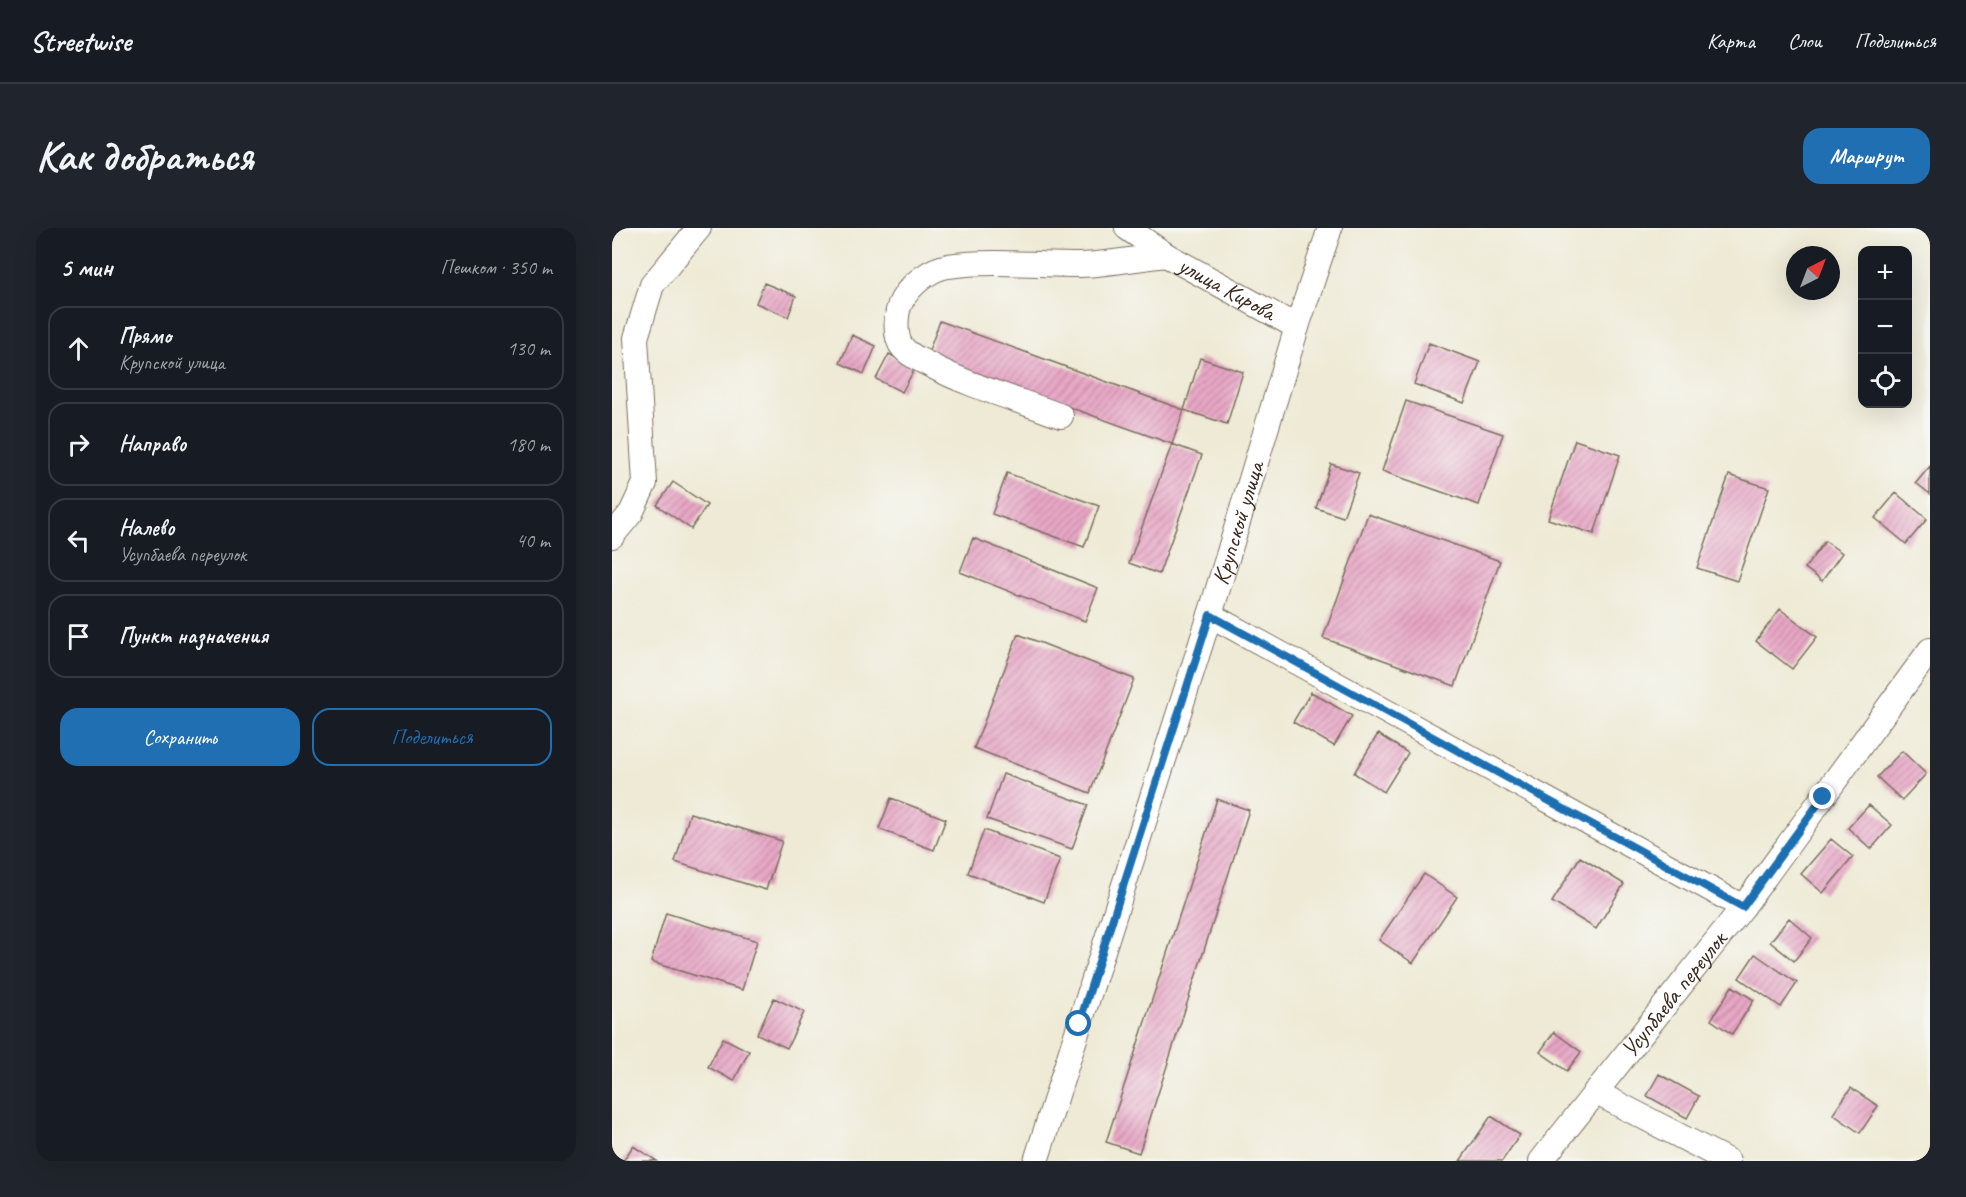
<!DOCTYPE html>
<html lang="ru">
<meta charset="utf-8">
<style>
:root{--surface:#171b24;--page:#20242c;--text:#f1f3f6;--muted:#9ea1a6;--line:#363941;--accent:#1f6fb2}
body{margin:0;font-family:Caveat,sans-serif;background:var(--page);color:var(--text)}
.controls{position:absolute;right:18px;top:18px;display:grid;overflow:hidden;border-radius:12px;box-shadow:0 6px 24px #0002}
.controls button{width:54px;height:54px;display:grid;place-items:center;padding:0;border:0;border-bottom:2px solid var(--line);background:var(--surface);color:var(--text);font:30px sans-serif}
.compass{position:absolute;left:1174px;top:18px;width:54px;height:54px;border-radius:50%;background:var(--surface);box-shadow:0 6px 24px #0002;rotate:42deg}
.stop{position:absolute;width:18px;height:18px;margin:-14px;border:4px solid #1f6fb2;border-radius:50%;background:#fff}
.stop.end{background:#1f6fb2;border-color:#fff;box-shadow:0 2px 6px #0008}
.list{margin:0;padding:0;list-style:none}
h2{display:flex;justify-content:space-between;align-items:center;height:78px;margin:0;padding:0 24px;font-size:26px}
h2 small{font-size:20px;font-weight:400;color:var(--muted)}
.list li{display:grid;grid-template-columns:39px 1fr auto;gap:18px;align-items:center;box-sizing:border-box;height:84px;margin:0 12px 12px;padding:0 12px;border:2px solid var(--line);border-radius:18px}
.list b{display:block;font-size:22px;white-space:nowrap}
.list p{margin:0;font-size:20px;white-space:nowrap;color:var(--muted)}
.list em{font-size:20px;font-style:normal;color:var(--muted)}
.actions{display:flex;gap:12px;padding:18px 24px}
.actions a{flex:1;padding:14px 0;border:2px solid var(--accent);border-radius:18px;text-align:center;font-size:21px;color:var(--accent)}
.actions .main{background:var(--accent);color:#fff}
.icon{flex:none;width:33px;height:33px;fill:none;stroke:currentColor;stroke-width:2;stroke-linecap:round;stroke-linejoin:round}
.map{position:relative;flex:none;width:1318px;height:933px;overflow:hidden;border-radius:18px}
header{display:flex;align-items:center;gap:36px;box-sizing:border-box;height:84px;padding:0 30px;background:var(--surface);border-bottom:2px solid var(--line)}
header strong{font-size:28px}
nav{display:flex;gap:33px;margin-inline-start:auto;font-size:21px}
.intro{display:flex;align-items:center;justify-content:space-between;box-sizing:border-box;height:144px;padding:0 36px}
h1{margin:0;font-size:42px}
.button{padding:15px 27px;border-radius:18px;background:var(--accent);color:#fff;font-size:21px;font-weight:700}
main{display:flex;gap:36px;padding:0 36px}
aside{flex:1;background:var(--surface);border-radius:18px;box-shadow:0 6px 24px #0002}
.map>svg:first-child{display:block}
</style>
<header>
<strong>Streetwise</strong>
<nav><a>Карта</a><a>Слои</a><a>Поделиться</a></nav>
</header>
<div class="intro"><h1>Как добраться</h1><a class="button">Маршрут</a></div>
<main>
<aside>
<h2>5 мин<small>Пешком · 350 m</small></h2>
<ul class="list">
<li><svg class="icon" aria-label="ahead" viewBox="0 0 24 24"><path d="M12 20V5M6 11l6-6 6 6"/></svg><div><b>Прямо</b><p>Крупской улица</p></div><em>130 m</em></li>
<li><svg class="icon" aria-label="right" viewBox="0 0 24 24"><path d="M7 20v-9h11M14 6l5 5-5 5"/></svg><div><b>Направо</b></div><em>180 m</em></li>
<li><svg class="icon" aria-label="left" viewBox="0 0 24 24"><path d="M17 20v-9H6M10 6l-5 5 5 5"/></svg><div><b>Налево</b><p>Усупбаева переулок</p></div><em>40 m</em></li>
<li><svg class="icon" aria-label="arrive" viewBox="0 0 24 24"><path d="M6 21V4h12l-3 4 3 4H6"/></svg><div><b>Пункт назначения</b></div></li>
</ul>
<div class="actions"><a class="main">Сохранить</a><a>Поделиться</a></div>
</aside>
<div class="map">
<svg width="1318" height="933" viewBox="0 0 1318 933">
<defs>
<pattern id="building-hatch" width="6" height="6" patternUnits="userSpaceOnUse" patternTransform="scale(1.5)"><rect width="6" height="6" fill="#e8a7c6"/><path d="M-1 1l2-2M0 6l6-6M5 7l2-2" fill="none" stroke="#bd88a0"/></pattern>
</defs>
<rect width="100%" height="100%" fill="#f6f6f2"/>
<filter id="ink" filterUnits="userSpaceOnUse"><feTurbulence type="fractalNoise" baseFrequency=".0167" numOctaves="2"/><feDisplacementMap in="SourceGraphic" scale="12" xChannelSelector="R" yChannelSelector="G"/><feConvolveMatrix kernelMatrix="1 2 1 2 8 2 1 2 1" color-interpolation-filters="sRGB"/></filter>
<filter id="wash" filterUnits="userSpaceOnUse"><feTurbulence type="fractalNoise" baseFrequency=".008" numOctaves="4" result="noise"/><feDisplacementMap in="SourceGraphic" scale="24" xChannelSelector="R" yChannelSelector="G"/><feGaussianBlur stdDeviation="1.35" result="paint"/><feColorMatrix in="noise" values="0 0 0 0 0 0 0 0 0 0 0 0 0 0 0 0 0 1.4 0 .05"/><feComposite in="paint" operator="in"/></filter>
<g filter="url(#wash)">
<rect width="100%" height="100%" fill="#eeead5"/>
<g id="blocks">
<path fill="url(#building-hatch)" d="M152 55 184 68 176 89 144 75Z
M328 93 572 182 560 216 590 227 547 346 517 335 560 216 315 128Z
M240 107 264 118 252 146 228 135Z
M817 115 868 134 852 175 802 156Z
M277 126 303 140 290 164 264 151Z
M588 130 631 144 615 196 572 182Z
M794 173 891 206 867 277 770 243Z
M963 212 1008 227 982 306 936 291Z
M719 236 747 245 731 289 704 280Z
M1318 238V266L1304 255Z
M395 245 487 278 472 319 380 286Z
M1117 247 1157 260 1125 353 1085 340Z
M61 254 95 277 79 301 45 277Z
M1284 265 1315 291 1294 316 1263 290Z
M756 286 888 333 843 458 711 410Z
M361 310 486 360 473 393 348 344Z
M1213 313 1230 325 1210 353 1193 340Z
M1168 381 1205 409 1180 441 1144 413Z
M406 406 522 451 478 565 362 520Z
M699 464 740 488 722 518 681 494Z
M766 506 796 525 772 564 742 545Z
M1290 523 1314 546 1290 572 1265 549Z
M391 546 476 577 460 621 375 591Z
M279 570 334 591 322 622 267 601Z
M605 571 637 582 527 925 494 914Z
M1257 577 1280 597 1259 621 1236 600Z
M78 585 170 613 154 662 63 634Z
M372 602 448 631 432 674 356 645Z
M1219 611 1241 629 1211 665 1189 646Z
M968 629 1012 656 984 701 940 674Z
M812 646 845 669 801 735 767 712Z
M54 685 145 713 130 762 39 734Z
M1177 690 1200 710 1182 733 1158 714Z
M1143 726 1185 755 1169 779 1127 750Z
M1120 758 1142 772 1120 806 1099 792Z
M162 770 192 784 175 820 145 806Z
M942 804 969 824 955 843 928 824Z
M111 810 137 823 122 853 96 839Z
M1047 846 1087 868 1075 890 1035 868Z
M1239 860 1266 878 1248 905 1221 886Z
M879 888 908 907 890 933H848Z
M21 918 45 933H11Z"/>
</g>
</g>
<g filter="url(#ink)">
<use href="#blocks" fill-opacity="0" stroke="#7a6d5e" stroke-width="1.5"/>
<g fill="none" stroke-linecap="round" stroke-linejoin="round">
<g stroke="#7a6d5e" stroke-width="26">
<g id="minor">
<path id="s1" d="M515 0 554 27 685 99"/>
<path d="M449 188C404 171 356 158 314 135 306 131 297 127 291 120 282 110 283 84 290 72 299 56 318 41 336 38 380 32 425 37 468 37 497 36 526 30 554 27"/>
<path d="M0 308 19 285 33 255 24 110 40 57 87 0"/>
<path d="M598 387 1131 679"/>
<path d="M983 864 1116 933"/>
<path id="s2" d="M424 933 598 387 685 99 718 0"/>
<path id="s3" d="M929 933 1131 679 1318 422"/>
</g>
</g>
<use href="#minor" stroke="#fff" stroke-width="24"/>
</g>
</g>
<g fill="none" stroke-linecap="round" stroke-linejoin="round" filter="url(#ink)">
<path stroke="#1f6fb2" stroke-width="8" d="M467 796 598 387 1131 679 1211 569"/>
</g>
<g text-anchor="middle" stroke-width="4.5" stroke-linejoin="round" paint-order="stroke">
<g font-size="24" fill="#3b2a1e" stroke="#f6f6f2">
<text dy="8" stroke="none"><textPath href="#s1" startOffset="117">улица Кирова</textPath></text>
<text dy="8" stroke="none"><textPath href="#s2" startOffset="669">Крупской улица</textPath></text>
<text dy="8" stroke="none"><textPath href="#s3" startOffset="213">Усупбаева переулок</textPath></text>
</g>
</g>
</svg>
<div class="controls">
<button>+</button>
<button>−</button>
<button><svg class="icon" aria-label="locate" viewBox="0 0 24 24"><circle cx="12" cy="12" r="6"/><path d="M12 2v4M12 18v4M2 12h4M18 12h4"/></svg></button>
</div>
<svg class="compass" viewBox="-18 -18 36 36"><path d="M0-13l5 13h-10z" fill="#e53935"/><path d="M0 13l5-13h-10z" fill="#9ea1a6"/></svg>
<div class="stop" style="left:467px;top:796px"></div>
<div class="stop end" style="left:1211px;top:569px"></div>
</div>
</main>
